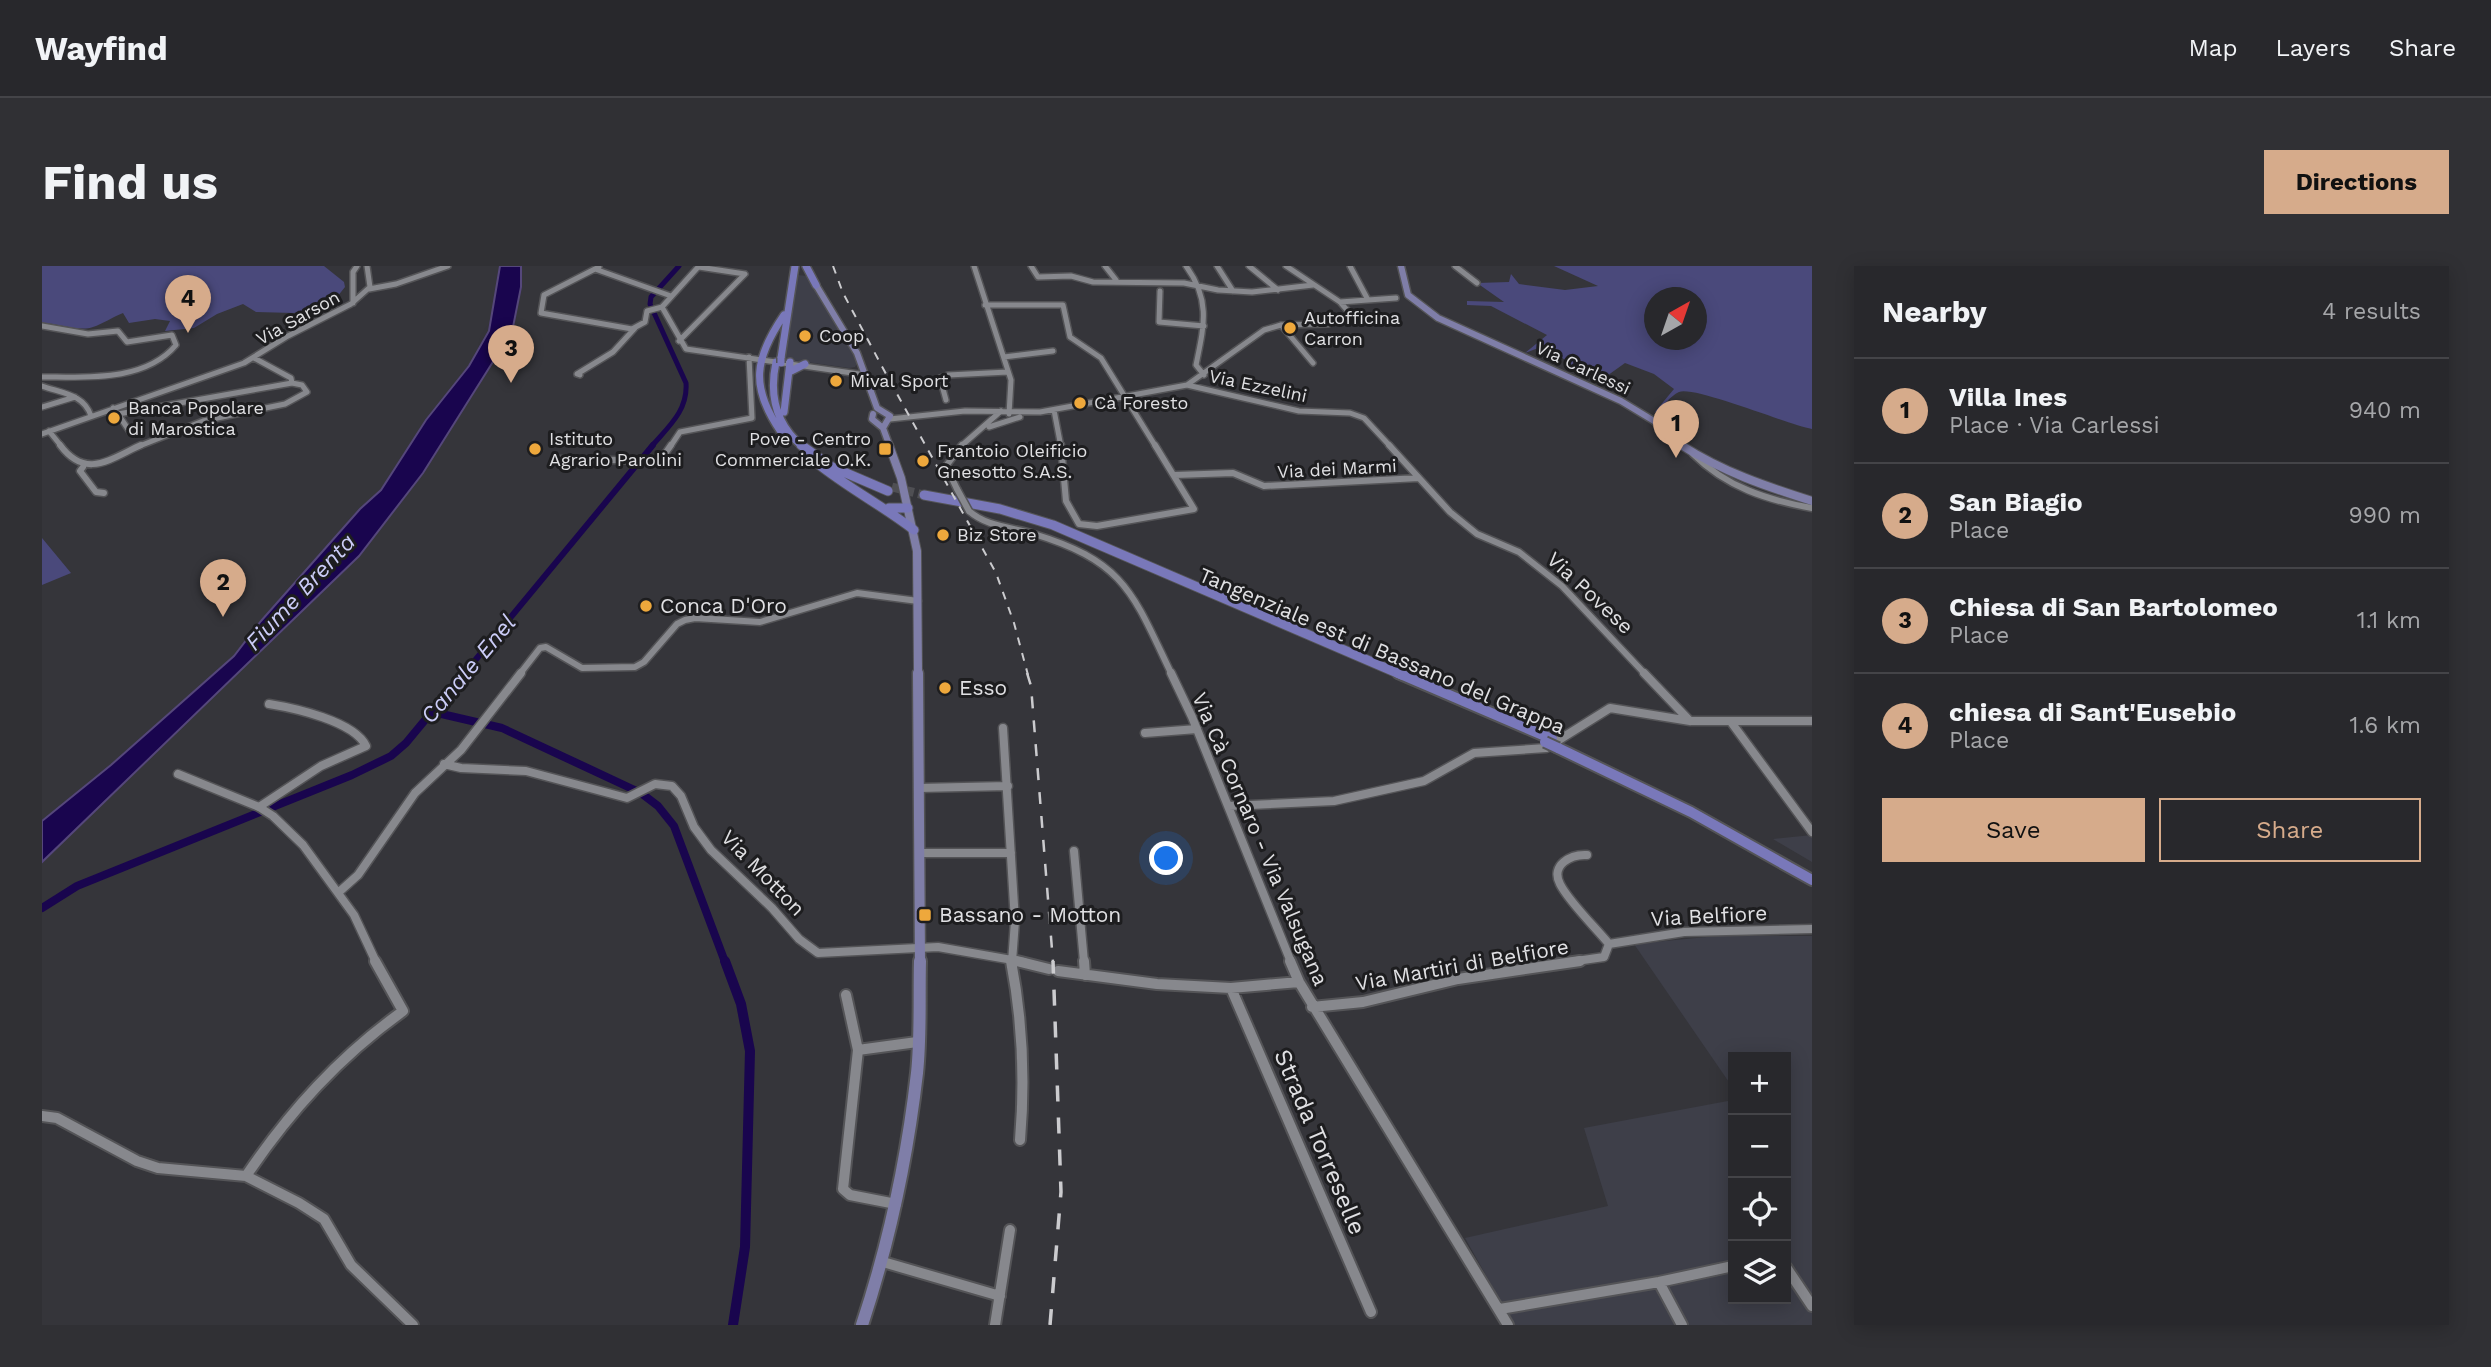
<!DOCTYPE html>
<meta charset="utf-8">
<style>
:root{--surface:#28282c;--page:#303034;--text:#f1f3f6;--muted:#a5a6a9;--line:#444448;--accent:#d6ab8b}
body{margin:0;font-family:"Work Sans",sans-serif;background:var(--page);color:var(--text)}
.controls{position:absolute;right:21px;bottom:21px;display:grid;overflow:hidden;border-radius:0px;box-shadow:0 4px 18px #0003}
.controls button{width:63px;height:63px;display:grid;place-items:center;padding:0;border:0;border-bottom:2px solid var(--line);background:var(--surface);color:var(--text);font:35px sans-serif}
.compass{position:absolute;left:1602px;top:21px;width:63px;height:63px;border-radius:50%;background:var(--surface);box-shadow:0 4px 18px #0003;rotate:40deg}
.you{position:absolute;left:1125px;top:593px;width:24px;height:24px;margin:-18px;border:5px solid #fff;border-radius:50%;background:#1a73e8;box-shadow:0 0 0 10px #1a73e833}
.badge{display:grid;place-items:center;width:46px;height:46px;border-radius:50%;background:var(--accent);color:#111;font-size:23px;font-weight:700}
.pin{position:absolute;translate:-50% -58px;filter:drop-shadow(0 2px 4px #0008)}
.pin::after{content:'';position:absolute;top:37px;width:24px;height:21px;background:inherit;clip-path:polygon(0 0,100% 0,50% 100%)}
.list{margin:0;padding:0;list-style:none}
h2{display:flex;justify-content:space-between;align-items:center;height:91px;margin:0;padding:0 28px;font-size:30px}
h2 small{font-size:23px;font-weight:400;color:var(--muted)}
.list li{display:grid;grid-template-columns:46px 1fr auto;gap:21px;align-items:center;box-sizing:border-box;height:105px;padding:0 28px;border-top:2px solid var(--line)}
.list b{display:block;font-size:26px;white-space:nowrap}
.list p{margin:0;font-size:23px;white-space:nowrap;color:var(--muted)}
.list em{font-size:23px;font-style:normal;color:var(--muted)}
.actions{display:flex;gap:14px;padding:21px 28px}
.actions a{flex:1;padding:16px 0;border:2px solid var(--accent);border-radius:0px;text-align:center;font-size:24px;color:var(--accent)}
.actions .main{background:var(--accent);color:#111}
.icon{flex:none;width:38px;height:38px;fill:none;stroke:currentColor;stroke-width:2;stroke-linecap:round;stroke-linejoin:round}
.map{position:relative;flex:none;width:1770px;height:1059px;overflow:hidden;border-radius:0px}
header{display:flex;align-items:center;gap:42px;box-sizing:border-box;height:98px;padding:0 35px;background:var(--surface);border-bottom:2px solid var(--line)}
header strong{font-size:33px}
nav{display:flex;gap:38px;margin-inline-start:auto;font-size:24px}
.intro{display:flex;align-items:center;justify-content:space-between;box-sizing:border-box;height:168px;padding:0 42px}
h1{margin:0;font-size:49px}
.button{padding:18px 32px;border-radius:0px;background:var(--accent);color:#111;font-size:24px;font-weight:700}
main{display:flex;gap:42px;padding:0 42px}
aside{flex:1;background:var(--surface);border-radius:0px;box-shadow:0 4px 18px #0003}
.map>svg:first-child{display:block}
</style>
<header>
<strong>Wayfind</strong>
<nav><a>Map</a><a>Layers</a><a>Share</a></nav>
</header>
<div class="intro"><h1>Find us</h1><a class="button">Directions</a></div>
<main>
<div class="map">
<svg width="1770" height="1059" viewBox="0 0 1770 1059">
<rect width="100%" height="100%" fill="#35353a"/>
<path fill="#3e3f49" d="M756 9 765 10 816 96 813 101 807 102 743 93Z
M1770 569V596L1731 573Z
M1675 670H1770V1059H1472L1423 972 1566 940 1542 862 1691 834V1033H1744V791H1691V822L1592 678Z"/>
<path fill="#4a497b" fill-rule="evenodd" d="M0 0H282L302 16 303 21 291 36 252 47 214 46 201 38 175 48 152 62 123 65 128 55 113 53 87 57 81 47C70 51 61 58 51 61 37 66 15 57 0 57Z
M1512 0H1770V163C1744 158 1653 120 1637 126 1628 130 1621 141 1612 147L1632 123 1612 108 1583 97 1562 112 1527 98 1514 86 1499 81 1483 87 1505 69 1449 40 1425 39V35L1462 36 1435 17 1467 16 1469 8 1477 18 1523 24 1556 20ZM1612 32H1654V74H1612Z
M0 272 29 307 0 319Z"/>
<path fill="#19054e" stroke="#55477b" stroke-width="2" d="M458 0H479V21L471 61 459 83 381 207 317 290 0 596V555L69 499 192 390 219 355 318 243 339 224 384 154 427 100 447 65Z"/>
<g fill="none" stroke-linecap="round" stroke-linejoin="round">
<path stroke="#19054e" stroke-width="5" d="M609 181C626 161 646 145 644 117L608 38 609 31 637 0"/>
<path stroke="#19054e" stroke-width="6" d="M421 409 611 179"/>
<path stroke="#19054e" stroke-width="8" d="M391 446 460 462 599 527 616 540 632 560 683 696
M0 642 35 620 310 509 349 490 364 477 422 407"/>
<path stroke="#19054e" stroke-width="10" d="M683 695 699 738 708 785 703 981 691 1059"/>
<path stroke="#4f4f53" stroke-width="9" stroke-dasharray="9 4.5" stroke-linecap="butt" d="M850 221 882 229"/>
<g stroke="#545457" stroke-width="8">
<path id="minor-far3" d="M657 0 620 41 644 83 824 109
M932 0 969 114 967 148
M989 0 996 11 1029 10 1051 16 1142 17 1176 24 1210 26 1271 19
M1063 0 1074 14
M1144 0C1169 34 1162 60 1154 99L1162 109
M1175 0 1191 25
M1207 0 1236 24
M1308 0 1325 32
M1413 0 1435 17
M557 1 553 3 629 30
M553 3 502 29 499 47 590 63 603 56 605 45 620 41
M327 23 354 18 406 0
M1118 25 1117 56 1162 60
M1298 36 1354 32
M311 37V6L315 0
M943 39H1021L1028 71 1059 92 1114 181
M1239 59 1271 97
M0 60 46 68 76 65 85 76 130 69 134 79C103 116 44 111 0 111
M637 75 703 8 657 1
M962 91 1011 85
M212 92 249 112 250 117
M538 109 535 108 571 86 593 62
M1145 119 1257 145 1308 147 1322 152 1349 181
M0 120C19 127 42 128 49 150
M904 134 898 112 906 109 966 106
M0 141 33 131
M71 142 76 148 250 117 260 119 265 126 243 138 161 155 95 181
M1012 144 1019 181
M76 148 88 166
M848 153 923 145 998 146 1145 119 1222 64 1239 59 1286 58 1305 51 1306 45 1298 36 1244 0
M947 161 978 151
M7 165 20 181
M0 168 202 97 244 71 309 38 328 21 325 0
M628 181 638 166 710 152 707 91
M918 181 959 145"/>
</g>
<g stroke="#545457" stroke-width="9">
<path id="minor-far2" d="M18 179C44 214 68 193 99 179
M1019 179 1024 235 1037 258 1055 260 1152 243 1113 179
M1347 179 1408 246 1435 268 1477 286 1520 320 1604 409
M1651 188C1684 221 1725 234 1770 242
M517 193 618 195 629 179
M41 201 38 205 54 226 62 227
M1133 209 1191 207 1222 220 1377 212
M915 223 904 200 920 179
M927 245C945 261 970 261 992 268 1084 296 1091 328 1130 409
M477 409 498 382 504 381 540 402 593 401 602 396 635 358 643 354 653 352 718 356 815 327 876 335"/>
</g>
<g stroke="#545457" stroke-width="11">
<path id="minor-far1" d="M1129 407 1150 451 1249 696
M1602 407 1648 455
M1689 456 1770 566
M961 462 973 655 970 696
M1103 467 1155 463
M402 498 419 502 484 505 585 532 613 518 630 520 639 530 652 561 669 584 730 642 757 673 776 687 896 681 982 696
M136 508 217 541 231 550 261 579 312 649 334 696
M877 522 966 520
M1187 540 1292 535 1382 515 1432 487 1504 482 1568 442 1648 455H1770
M217 541 279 500 324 480C312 455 252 442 227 438
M1032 585 1042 696
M877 587H969
M1545 589C1529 588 1508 599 1518 618 1527 636 1554 662 1567 678
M297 626 316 609 373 527 419 484 479 407
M1567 678 1642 666 1770 663
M1527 696 1562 691 1567 678"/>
</g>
<g stroke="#545457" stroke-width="14">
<path id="minor" d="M969 695C980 752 983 815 978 874
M975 695 1007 703
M1042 695 1043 709
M1248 695 1257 716 1466 1059
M1016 705 1115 718 1189 722 1257 716
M1189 722 1329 1046
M804 729 816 784 801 923 808 929 854 938
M1270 741 1321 736 1416 713 1538 695
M816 784 875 776
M0 850 15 852 95 895 116 902 204 910 257 937 282 953 309 999 371 1059
M204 910C248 845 297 791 361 745L333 695
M841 996 958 1030
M1744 1001 1770 1040
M1617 1016 1640 1059
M1458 1043 1617 1016 1691 1000
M953 1059 968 964"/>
</g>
<g stroke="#545457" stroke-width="9">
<path id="major-far3" d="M1359 0 1366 29 1396 52 1579 135 1612 155 1642 181
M774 19 815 87 835 142 848 150 841 162
M831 148 830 153 841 162 848 181"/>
</g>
<g stroke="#545457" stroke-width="10">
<path id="major-far2" d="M847 179 859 212 875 285 876 409
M1639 179C1681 206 1723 220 1770 235"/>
</g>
<g stroke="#545457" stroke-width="13">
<path id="major-far1" d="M876 407 878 696"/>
</g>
<g stroke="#545457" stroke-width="16">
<path id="major" d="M820 1059C847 977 865 894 875 807 879 770 877 732 878 695"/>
</g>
<g stroke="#545457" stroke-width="10">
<path id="highway-far2" d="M764 0 774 19
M739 92 753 0
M734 96C727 129 734 159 761 181
M749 105 763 98
M742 146 748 96
M739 166C708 121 712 93 742 49"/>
</g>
<g stroke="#545457" stroke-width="11">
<path id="highway-far1" d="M759 179 790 201 846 225
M775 197C806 222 841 240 872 264
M882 229 958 243 1011 259 1360 409
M847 242H866"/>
</g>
<g stroke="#545457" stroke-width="14">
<path id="highway" d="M1356 407 1510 473
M1516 482 1649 546 1770 614"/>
</g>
<use href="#minor-far3" stroke="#87888d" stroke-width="5"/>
<use href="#minor-far2" stroke="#87888d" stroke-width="6"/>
<use href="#minor-far1" stroke="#87888d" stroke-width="8"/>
<use href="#minor" stroke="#87888d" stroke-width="10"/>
<use href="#major-far3" stroke="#7f7ea8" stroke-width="6"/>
<use href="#major-far2" stroke="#7f7ea8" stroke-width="8"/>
<use href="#major-far1" stroke="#7f7ea8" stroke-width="10"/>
<use href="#major" stroke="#7f7ea8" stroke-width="12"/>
<use href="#highway-far2" stroke="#7978ba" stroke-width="7"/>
<use href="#highway-far1" stroke="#7978ba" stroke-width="9"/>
<use href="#highway" stroke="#7978ba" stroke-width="10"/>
<path stroke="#cbcbce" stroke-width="2" stroke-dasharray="8 8" stroke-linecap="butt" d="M791 0 801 27 844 108 954 307 972 357 986 409"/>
<path stroke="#cbcbce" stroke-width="2.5" stroke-dasharray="12 12" stroke-linecap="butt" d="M985 407 989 420 1011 696"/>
<path stroke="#cbcbce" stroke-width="3.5" stroke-dasharray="16 16" stroke-linecap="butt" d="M1008 1059 1019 926 1011 695"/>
<g stroke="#545457" stroke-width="9" stroke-linecap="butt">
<path id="minor-bridge" d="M915 223 927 245"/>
</g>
<g stroke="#545457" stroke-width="10" stroke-linecap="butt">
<path id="highway-bridge-far1" d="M739 92V97"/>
</g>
<g stroke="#545457" stroke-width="14" stroke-linecap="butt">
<path id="highway-bridge" d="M1503 476 1516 482"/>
</g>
<use href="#minor-bridge" stroke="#87888d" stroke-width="6"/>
<use href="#highway-bridge-far1" stroke="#7978ba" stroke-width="7"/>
<use href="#highway-bridge" stroke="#7978ba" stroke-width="10"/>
</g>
<g fill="#eea83c" stroke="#1d1d1f" stroke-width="2.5">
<circle cx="1248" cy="62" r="7"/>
<circle cx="763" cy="70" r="7"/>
<circle cx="794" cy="115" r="7"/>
<circle cx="1038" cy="137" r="7"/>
<circle cx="72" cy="152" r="7"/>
<circle cx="493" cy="183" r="7"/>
<rect x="836" y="176" width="14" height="14" rx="3.5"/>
<circle cx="881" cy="195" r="7"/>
<circle cx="901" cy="269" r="7"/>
<circle cx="604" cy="340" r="7"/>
<circle cx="903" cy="422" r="7"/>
<rect x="876" y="642" width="14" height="14" rx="3.5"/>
</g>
<g text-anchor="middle" stroke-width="6" stroke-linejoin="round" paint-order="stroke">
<g font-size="18" fill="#e0e0e3" stroke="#1d1d1f">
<text transform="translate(256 52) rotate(-29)" y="6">Via Sarson</text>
<text transform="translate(1541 102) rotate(25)" y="6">Via Carlessi</text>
<text transform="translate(1216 120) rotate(12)" y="6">Via Ezzelini</text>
<text transform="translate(1295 203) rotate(-3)" y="6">Via dei Marmi</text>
</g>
<g font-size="18" fill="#e0e0e3" stroke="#1d1d1f" text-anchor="start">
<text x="1262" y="58">Autofficina<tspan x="1262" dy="21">Carron</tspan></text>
<text x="777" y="76">Coop</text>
<text x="808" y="121">Mival Sport</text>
<text x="1052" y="143">Cà Foresto</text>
<text x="86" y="148">Banca Popolare<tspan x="86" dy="21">di Marostica</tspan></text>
<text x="507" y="179">Istituto<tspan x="507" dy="21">Agrario Parolini</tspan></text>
<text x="829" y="179" text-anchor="end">Pove - Centro<tspan x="829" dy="21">Commerciale O.K.</tspan></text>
<text x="895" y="191">Frantoio Oleificio<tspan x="895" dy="21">Gnesotto S.A.S.</tspan></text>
<text x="915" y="275">Biz Store</text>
</g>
<g font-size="21" fill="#e0e0e3" stroke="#1d1d1f">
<text transform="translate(1548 327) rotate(43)" y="7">Via Povese</text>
<text transform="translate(1340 385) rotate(23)" y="7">Tangenziale est di Bassano del Grappa</text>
<text transform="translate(1218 573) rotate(67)" y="7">Via Cà Cornaro - Via Valsugana</text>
<text transform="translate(721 607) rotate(46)" y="7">Via Motton</text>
<text transform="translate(1667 650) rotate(-3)" y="7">Via Belfiore</text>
<text transform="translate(1420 699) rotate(-10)" y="7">Via Martiri di Belfiore</text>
</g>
<g font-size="21" fill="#e0e0e3" stroke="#1d1d1f" text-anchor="start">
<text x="618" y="347">Conca D'Oro</text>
<text x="917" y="429">Esso</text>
<text x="897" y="656">Bassano - Motton</text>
</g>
<g font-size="23" font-style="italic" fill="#cbccf7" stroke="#1d1d1f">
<text transform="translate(258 326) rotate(-47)" y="8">Fiume Brenta</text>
<text transform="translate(426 403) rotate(-50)" y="8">Canale Enel</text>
</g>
<g font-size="24" fill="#e0e0e3" stroke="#1d1d1f">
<text transform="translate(1278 876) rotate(67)" y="8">Strada Torreselle</text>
</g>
</g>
</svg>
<div class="controls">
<button>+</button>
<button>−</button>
<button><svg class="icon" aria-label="locate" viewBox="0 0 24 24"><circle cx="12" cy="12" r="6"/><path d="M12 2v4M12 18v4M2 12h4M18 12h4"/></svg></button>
<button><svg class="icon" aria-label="layers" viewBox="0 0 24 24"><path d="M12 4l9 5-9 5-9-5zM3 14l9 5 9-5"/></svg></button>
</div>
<svg class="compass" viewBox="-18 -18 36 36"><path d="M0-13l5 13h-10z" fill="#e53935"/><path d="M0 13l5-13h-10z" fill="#a5a6a9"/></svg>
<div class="you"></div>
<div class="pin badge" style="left:1634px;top:192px">1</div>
<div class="pin badge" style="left:181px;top:351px">2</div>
<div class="pin badge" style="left:469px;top:117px">3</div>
<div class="pin badge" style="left:146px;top:67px">4</div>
</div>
<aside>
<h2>Nearby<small>4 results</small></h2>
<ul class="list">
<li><span class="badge">1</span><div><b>Villa Ines</b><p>Place · Via Carlessi</p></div><em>940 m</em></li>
<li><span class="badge">2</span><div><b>San Biagio</b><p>Place</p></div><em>990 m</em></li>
<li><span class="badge">3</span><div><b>Chiesa di San Bartolomeo</b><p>Place</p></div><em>1.1 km</em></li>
<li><span class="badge">4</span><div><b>chiesa di Sant'Eusebio</b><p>Place</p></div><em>1.6 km</em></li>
</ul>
<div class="actions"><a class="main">Save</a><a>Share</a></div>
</aside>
</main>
